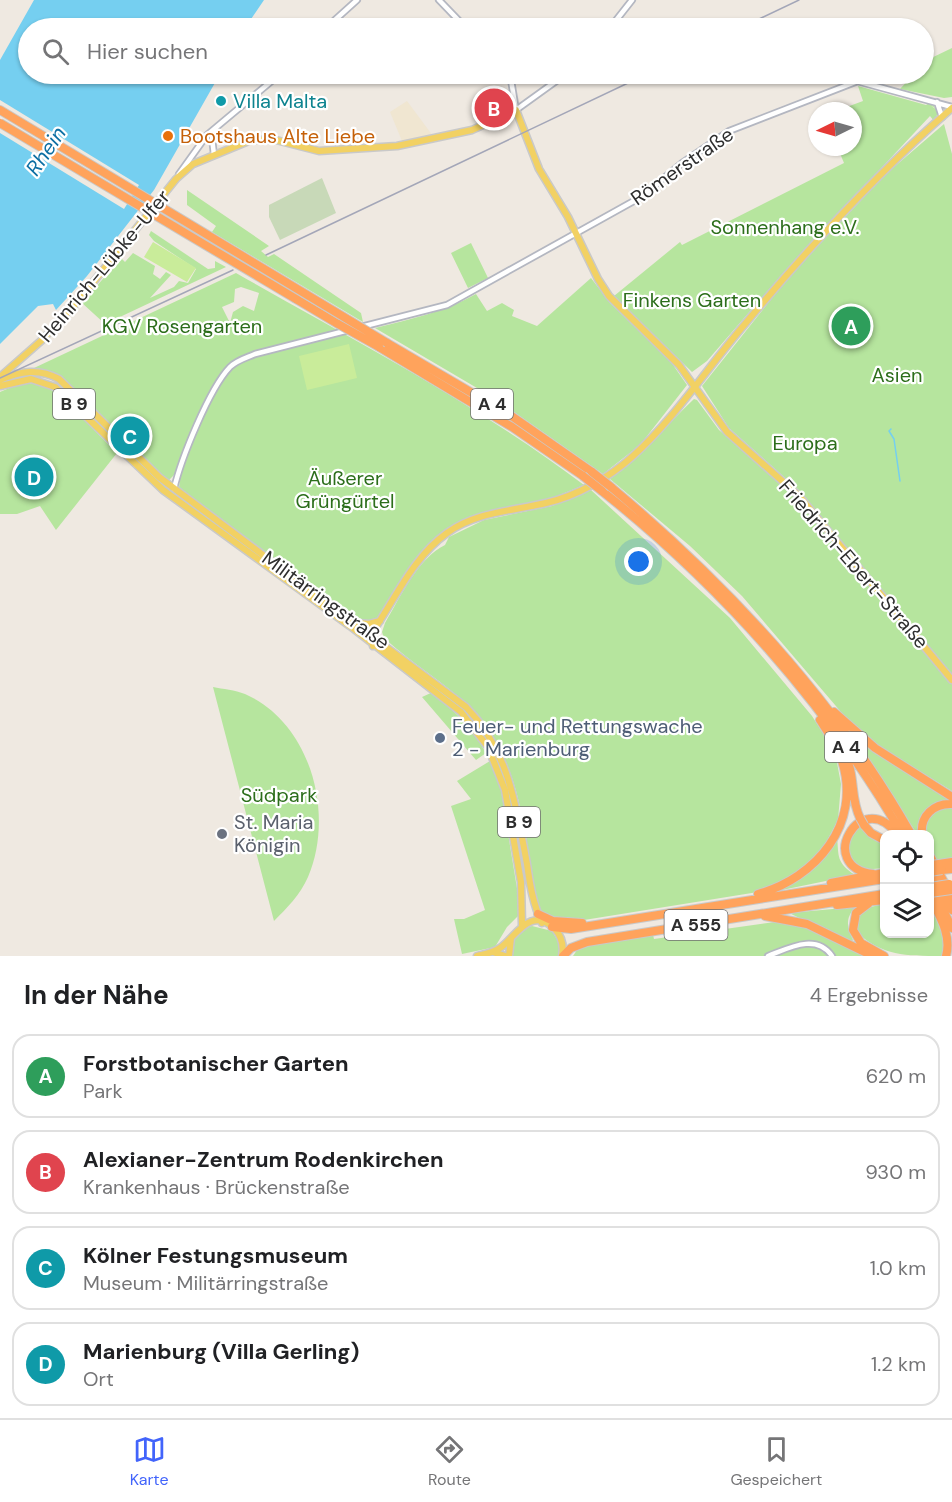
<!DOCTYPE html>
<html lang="de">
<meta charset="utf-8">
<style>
:root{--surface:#fff;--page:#f6f6f6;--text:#202124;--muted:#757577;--line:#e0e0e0;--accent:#4264fb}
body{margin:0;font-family:"DM Sans",sans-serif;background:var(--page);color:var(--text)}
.controls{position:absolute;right:18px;bottom:18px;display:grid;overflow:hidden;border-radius:12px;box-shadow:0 2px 4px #0004}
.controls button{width:54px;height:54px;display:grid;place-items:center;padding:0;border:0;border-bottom:2px solid var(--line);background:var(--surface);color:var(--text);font:30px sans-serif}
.compass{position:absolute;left:808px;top:102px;width:54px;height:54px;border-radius:50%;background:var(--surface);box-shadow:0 2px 4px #0004;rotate:265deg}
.you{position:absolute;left:639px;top:562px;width:21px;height:21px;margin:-15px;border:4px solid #fff;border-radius:50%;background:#1a73e8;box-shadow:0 0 0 9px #1a73e833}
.badge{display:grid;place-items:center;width:39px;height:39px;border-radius:50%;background:var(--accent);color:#fff;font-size:20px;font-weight:700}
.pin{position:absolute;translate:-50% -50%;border:3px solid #fff;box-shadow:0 2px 6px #0006}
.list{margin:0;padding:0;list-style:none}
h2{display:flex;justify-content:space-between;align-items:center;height:78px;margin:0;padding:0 24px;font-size:26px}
h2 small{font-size:20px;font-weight:400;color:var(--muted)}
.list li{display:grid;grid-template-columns:39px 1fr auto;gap:18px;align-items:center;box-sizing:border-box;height:84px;margin:0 12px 12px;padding:0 12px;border:2px solid var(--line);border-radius:18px}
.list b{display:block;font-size:22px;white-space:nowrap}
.list p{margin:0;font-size:20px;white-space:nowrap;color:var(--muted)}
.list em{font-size:20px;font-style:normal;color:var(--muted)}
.icon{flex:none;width:33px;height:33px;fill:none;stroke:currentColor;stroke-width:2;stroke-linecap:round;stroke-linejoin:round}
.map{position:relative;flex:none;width:952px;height:956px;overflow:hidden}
.search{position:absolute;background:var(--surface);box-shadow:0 2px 4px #0004;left:18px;right:18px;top:18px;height:66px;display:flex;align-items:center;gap:15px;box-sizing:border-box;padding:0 21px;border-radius:33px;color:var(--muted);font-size:22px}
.sheet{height:462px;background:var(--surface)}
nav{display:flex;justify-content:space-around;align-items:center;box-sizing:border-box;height:84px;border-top:2px solid var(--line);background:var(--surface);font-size:16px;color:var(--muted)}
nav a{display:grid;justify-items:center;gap:3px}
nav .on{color:var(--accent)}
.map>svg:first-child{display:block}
</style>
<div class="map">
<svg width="952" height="956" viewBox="0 0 952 956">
<rect width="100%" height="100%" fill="#efe9e1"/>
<path fill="#f0e6d1" d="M407 101 433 136 402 141 390 112Z"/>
<path fill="#b6e59e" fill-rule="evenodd" d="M952 48V97L944 98 900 89 914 74H924L925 61Z
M858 86 926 105 929 103 938 109 931 106 939 111 934 121 930 116 784 272 707 361 692 372 614 296 680 242 682 245 844 163 839 151 853 147V111H836L863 101Z
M944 124 952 154V791L869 740 847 719 742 596 690 546 610 479C642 457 665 426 694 399L697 400 719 430 798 499 855 572 862 568 801 492 729 428 702 386 792 273 886 174Z
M187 190 269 246 261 251 268 257 274 254 361 313 363 322 212 232 216 226 187 205Z
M151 231 208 269 215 268V261L226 267 105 324 82 303 121 258 125 262 133 253 155 266 153 274 160 279 166 272 171 275 150 298 174 287 179 281 188 283 196 269 154 241 149 235Z
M471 243 488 278 468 288 451 253Z
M236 273C354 340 475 403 584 485L545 501 493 511 434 540 406 572 377 618 362 622 185 494 179 488 180 480 174 475 169 480 164 478 51 372 34 368ZM241 287 259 293 254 311 243 306 233 312 230 323 222 307 234 302 235 289Z
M591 278 610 303 671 362 687 385 640 445 603 474 494 398 375 328C411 319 444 312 476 294L487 311 502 303 514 310 512 316 537 326Z
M33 383 50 388 58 394 117 453 56 530 40 506 17 514H0V392L14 386Z
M591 490 730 618 812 716 835 752 841 784 838 820 822 850 793 877 758 892 584 920 570 921 541 915 537 903C524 835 522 759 470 707 444 682 411 663 384 638L382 632 385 623C401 596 418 558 445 545L449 537 484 520 552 506Z
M213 687C223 689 235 690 245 694 311 723 335 814 308 877 300 895 287 908 274 921Z
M433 692 471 728 486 753 476 760 422 697Z
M853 735 952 799V802L936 804 917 834Z
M490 761 500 784 521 913 507 927 495 947 462 954 454 919H464L485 910 451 806 471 799 457 781Z
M941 807H952V859L935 860 930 849V834H924L926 820Z
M861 824 884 843V868L862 870 848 854 849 838Z
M837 837C839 857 836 862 855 875L782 890C805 876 823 861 837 837Z
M884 904V934H930V907C937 923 949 937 942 956 904 956 884 956 856 932L857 915 866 908Z
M855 907C845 919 847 927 853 940L851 942 789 913Z
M782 921 807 927 865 956H573L577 950 587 945 653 935 654 939Z
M532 926 552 931 560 945V956H512C511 941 517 930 532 926Z"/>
<path fill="#c8d9b8" d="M322 178 336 213 280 240 269 217V205Z"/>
<path fill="#c9ec9a" d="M153 242 196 268 187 282 144 257Z
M349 344 357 378 307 390 299 356Z"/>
<path fill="#75cff0" d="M34 0H264L245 28H28V74H220L154 190 87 276 56 310 53 304 38 306 0 344V60Z"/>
<path fill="#efe9e1" d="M0 100 139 185 124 209 0 133Z"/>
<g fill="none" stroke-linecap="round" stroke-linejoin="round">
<path stroke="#75cff0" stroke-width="1.5" d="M891 429 889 431 894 439 900 481"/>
<g stroke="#b4b7c1" stroke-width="8">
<path id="minor" d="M439 0 466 28
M326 28 357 0
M610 28 632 0
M510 74 516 110 566 74
M831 74 952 107
M937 102 942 117
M214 155 212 138 216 129
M179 174 207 135 280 74
M174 489C181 459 209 389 230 367 237 360 246 358 255 354L447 305 641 197 682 163 729 131 858 81
M768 956C789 948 816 933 832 956"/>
</g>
<g stroke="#c9c9c9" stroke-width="9">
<path id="major" d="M0 377 42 340 79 300 176 179 193 164 251 140H276L319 151 397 146 472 130 516 110 539 169 568 217 598 279 609 296 679 365 727 432 799 496 952 680
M0 380C20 371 39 368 59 379L159 477 466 707C509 751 516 806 527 864 530 885 533 904 542 923
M0 386 31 379 55 387 163 490 350 626 461 712 488 747 505 790 521 882 522 925
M358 623 369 624 380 621
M373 646 371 634C395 600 412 558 447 533 476 512 512 511 546 503 577 496 610 477 633 456 675 418 708 367 745 324 809 247 876 174 952 108
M493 952 505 956
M477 956C485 954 493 953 500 948 516 937 530 905 555 929 562 937 564 946 562 956
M509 956 511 938"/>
</g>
<g stroke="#c9c9c9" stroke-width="10">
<path id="highway" d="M0 110 45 137
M296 299 338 324
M387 343 513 417 592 472
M379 347 512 427 583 476
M611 487C729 586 835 700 911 834
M602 491C720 585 826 703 902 834
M834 712 875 748 952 797
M842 751C857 773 849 796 860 818
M864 825 871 833 884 840
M922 834C920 816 934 803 952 804
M930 856 952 897
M939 864 952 862
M930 867 952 910
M942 870 952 869
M873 874C815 867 860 786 897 834
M831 883 884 873
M932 887 952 928
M758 894C816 878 862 824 842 761 838 746 828 733 820 720
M930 897C939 915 952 935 946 956
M869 903 856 913 853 930 861 943 884 956
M837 905 884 900
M538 914 553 921 582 923
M765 916 807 924 873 956
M552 927 571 929 884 879
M563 956 571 948 587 942 884 894"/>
</g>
<use href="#minor" stroke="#fff" stroke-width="4.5"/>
<use href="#major" stroke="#f2d163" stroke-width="6"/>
<use href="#highway" stroke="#ffa35c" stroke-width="8"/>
<path stroke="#a3a6b8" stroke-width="1.5" d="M740 28 799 0
M266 255 647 74
M0 378 233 270"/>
<g stroke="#c9c9c9" stroke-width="10" stroke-linecap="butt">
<path id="highway-bridge" d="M0 123 296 299
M45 137 387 343
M338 324 379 347
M592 472 611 487
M583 476 602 491
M860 818 864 825
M930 865 939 864
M930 872 942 870
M930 887 949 884
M930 893 952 890"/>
</g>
<use href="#highway-bridge" stroke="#ffa35c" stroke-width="8"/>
</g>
<circle fill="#0f9aa8" stroke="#fff" stroke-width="2" cx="221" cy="101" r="6"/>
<circle fill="#e8710a" stroke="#fff" stroke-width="2" cx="168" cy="136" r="6"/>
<circle fill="#5c6f8a" stroke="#fff" stroke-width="2" cx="440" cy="738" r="6"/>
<circle fill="#6b7280" stroke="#fff" stroke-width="2" cx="222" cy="834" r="6"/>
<g text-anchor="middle" stroke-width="4.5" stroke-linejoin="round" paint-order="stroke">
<g fill="#fff" stroke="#6d6d6d" stroke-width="1.5">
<rect x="53" y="389" width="42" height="30" rx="4.5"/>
<rect x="471" y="389" width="42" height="30" rx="4.5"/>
<rect x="825" y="732" width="42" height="30" rx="4.5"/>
<rect x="498" y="807" width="42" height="30" rx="4.5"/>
<rect x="664.5" y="910" width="63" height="30" rx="4.5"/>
</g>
<g font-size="18" font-weight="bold" fill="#2e2e2e">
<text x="74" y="410">B 9</text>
<text x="492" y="410">A 4</text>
<text x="846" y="753">A 4</text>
<text x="519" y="828">B 9</text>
<text x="696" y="931">A 555</text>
</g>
<g font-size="20" fill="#0d838f" stroke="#fff" text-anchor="start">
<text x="233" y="108">Villa Malta</text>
</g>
<g font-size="20" fill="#c56008" stroke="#fff" text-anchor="start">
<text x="180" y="143">Bootshaus Alte Liebe</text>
</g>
<g font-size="20" fill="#2e2e2e" stroke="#fff">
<text transform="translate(682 166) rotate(-35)" y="7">Römerstraße</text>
<text transform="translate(104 266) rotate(-50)" y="7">Heinrich-Lübke-Ufer</text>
<text transform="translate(854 564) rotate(49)" y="7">Friedrich-Ebert-Straße</text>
<text transform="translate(326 600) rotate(36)" y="7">Militärringstraße</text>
</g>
<g font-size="20" fill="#2c6e1b" stroke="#fff">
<text x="785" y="234">Sonnenhang e.V.</text>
<text x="692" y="307">Finkens Garten</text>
<text x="182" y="333">KGV Rosengarten</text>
<text x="897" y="382">Asien</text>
<text x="805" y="450">Europa</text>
<text x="345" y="485">Äußerer<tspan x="345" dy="23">Grüngürtel</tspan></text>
<text x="279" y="802">Südpark</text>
</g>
<g font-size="20" fill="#4e5e75" stroke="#fff" text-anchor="start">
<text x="452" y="733">Feuer- und Rettungswache<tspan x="452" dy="23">2 - Marienburg</tspan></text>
</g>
<g font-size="20" fill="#5b616d" stroke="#fff" text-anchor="start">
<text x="234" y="829">St. Maria<tspan x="234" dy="23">Königin</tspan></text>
</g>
<g font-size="21" font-style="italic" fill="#0d6fa3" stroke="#fff">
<text transform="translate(46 151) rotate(-56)" y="7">Rhein</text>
</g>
</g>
</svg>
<div class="controls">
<button><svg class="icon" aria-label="locate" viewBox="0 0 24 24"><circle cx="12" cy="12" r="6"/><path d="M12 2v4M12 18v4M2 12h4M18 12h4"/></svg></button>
<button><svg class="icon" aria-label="layers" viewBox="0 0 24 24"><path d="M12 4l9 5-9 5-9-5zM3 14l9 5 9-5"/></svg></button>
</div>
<svg class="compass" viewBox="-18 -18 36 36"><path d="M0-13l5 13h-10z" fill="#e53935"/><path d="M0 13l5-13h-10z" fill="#757577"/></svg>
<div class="you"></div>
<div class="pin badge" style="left:851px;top:326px;background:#2e9e5b">A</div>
<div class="pin badge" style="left:494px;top:108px;background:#e0444e">B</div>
<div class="pin badge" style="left:130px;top:436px;background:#0f9aa8">C</div>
<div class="pin badge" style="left:34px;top:477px;background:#0f9aa8">D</div>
<div class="search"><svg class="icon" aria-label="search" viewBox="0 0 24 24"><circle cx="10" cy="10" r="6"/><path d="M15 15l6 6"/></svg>Hier suchen</div>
</div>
<section class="sheet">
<h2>In der Nähe<small>4 Ergebnisse</small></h2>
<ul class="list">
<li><span class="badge" style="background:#2e9e5b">A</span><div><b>Forstbotanischer Garten</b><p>Park</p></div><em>620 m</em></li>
<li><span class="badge" style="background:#e0444e">B</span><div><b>Alexianer-Zentrum Rodenkirchen</b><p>Krankenhaus · Brückenstraße</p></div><em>930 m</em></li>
<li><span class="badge" style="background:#0f9aa8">C</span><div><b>Kölner Festungsmuseum</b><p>Museum · Militärringstraße</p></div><em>1.0 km</em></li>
<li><span class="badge" style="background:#0f9aa8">D</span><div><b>Marienburg (Villa Gerling)</b><p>Ort</p></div><em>1.2 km</em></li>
</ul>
</section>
<nav>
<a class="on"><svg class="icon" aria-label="map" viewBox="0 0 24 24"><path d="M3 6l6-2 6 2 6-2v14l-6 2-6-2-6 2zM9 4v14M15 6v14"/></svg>Karte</a>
<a><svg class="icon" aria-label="directions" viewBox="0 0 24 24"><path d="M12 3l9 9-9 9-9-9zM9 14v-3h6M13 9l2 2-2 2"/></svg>Route</a>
<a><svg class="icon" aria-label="saved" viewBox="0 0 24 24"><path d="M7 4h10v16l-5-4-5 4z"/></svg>Gespeichert</a>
</nav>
